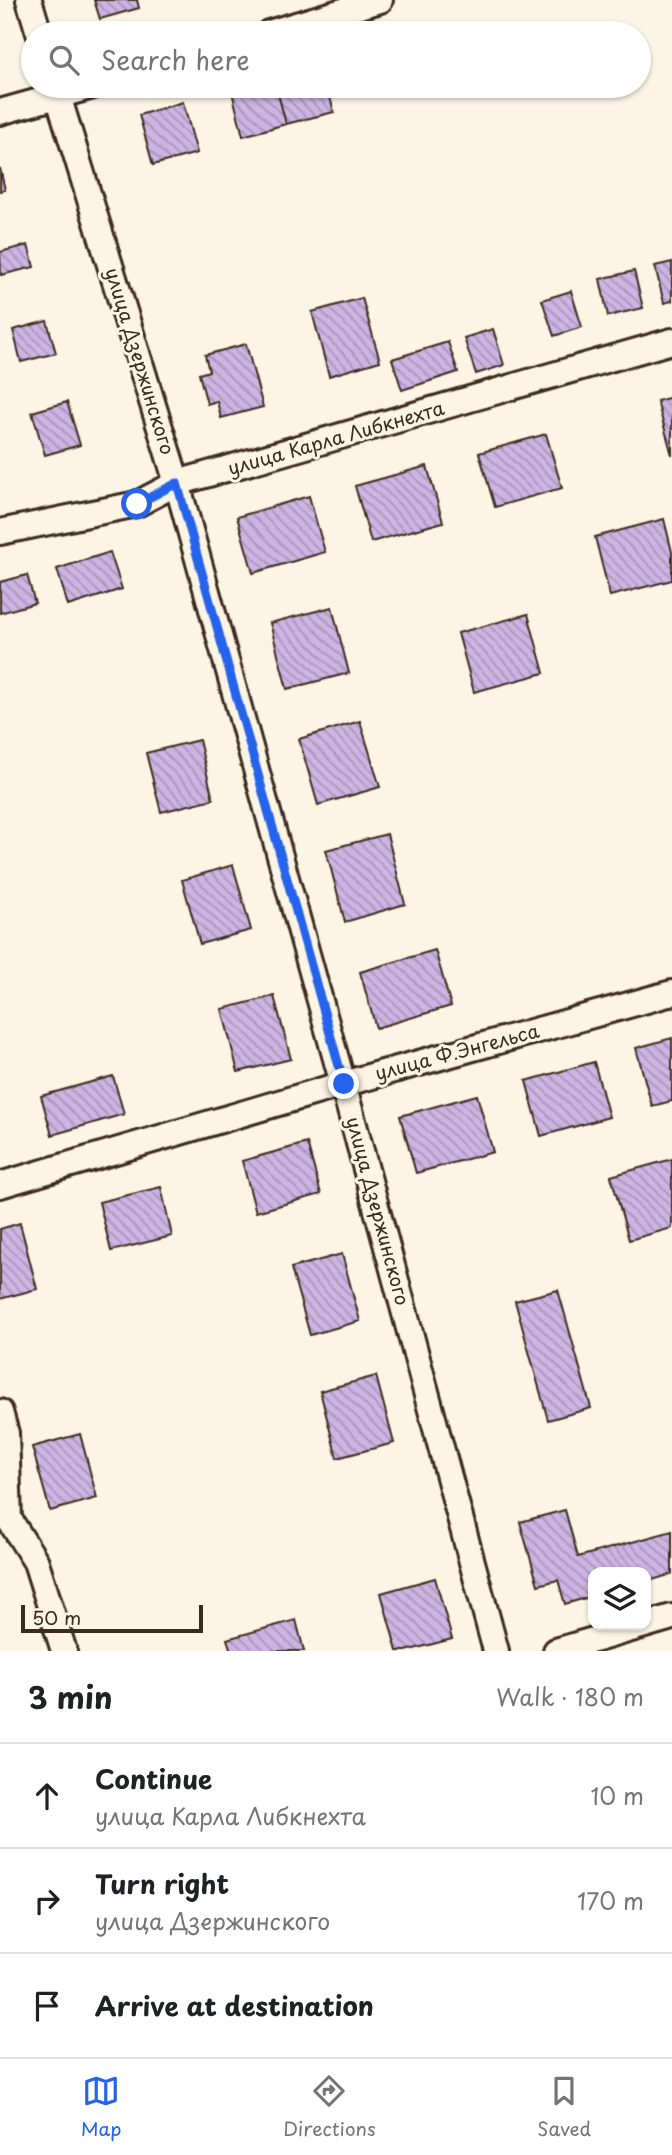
<!DOCTYPE html>
<meta charset="utf-8">
<style>
:root{--surface:#fff;--page:#f2f2f2;--text:#202124;--muted:#757577;--line:#e0e0e0;--accent:#2563eb}
body{margin:0;font-family:"Playpen Sans",sans-serif;background:var(--page);color:var(--text)}
.controls{position:absolute;right:21px;bottom:21px;display:grid;overflow:hidden;border-radius:14px;box-shadow:0 2px 5px #0004}
.controls button{width:63px;height:63px;display:grid;place-items:center;padding:0;border:0;border-bottom:2px solid var(--line);background:var(--surface);color:var(--text);font:35px sans-serif}
.scale{position:absolute;left:21px;bottom:18px;width:182px;box-sizing:border-box;padding-left:7px;border:4px solid #3b2a1e;border-top:0;font-size:19px;line-height:24px;white-space:nowrap;color:#3b2a1e;-webkit-text-stroke:5px #fcf5e5;paint-order:stroke}
.stop{position:absolute;width:21px;height:21px;margin:-16px;border:5px solid #2563eb;border-radius:50%;background:#fff}
.stop.end{background:#2563eb;border-color:#fff;box-shadow:0 2px 7px #0008}
.list{margin:0;padding:0;list-style:none}
h2{display:flex;justify-content:space-between;align-items:center;height:91px;margin:0;padding:0 28px;font-size:30px}
h2 small{font-size:23px;font-weight:400;color:var(--muted)}
.list li{display:grid;grid-template-columns:46px 1fr auto;gap:21px;align-items:center;box-sizing:border-box;height:105px;padding:0 28px;border-top:2px solid var(--line)}
.list b{display:block;font-size:26px;white-space:nowrap}
.list p{margin:0;font-size:23px;white-space:nowrap;color:var(--muted)}
.list em{font-size:23px;font-style:normal;color:var(--muted)}
.icon{flex:none;width:38px;height:38px;fill:none;stroke:currentColor;stroke-width:2;stroke-linecap:round;stroke-linejoin:round}
.map{position:relative;flex:none;width:672px;height:1651px;overflow:hidden}
.search{position:absolute;background:var(--surface);box-shadow:0 2px 5px #0004;left:21px;right:21px;top:21px;height:77px;display:flex;align-items:center;gap:18px;box-sizing:border-box;padding:0 24px;border-radius:38px;color:var(--muted);font-size:26px}
.sheet{height:406px;background:var(--surface)}
nav{display:flex;justify-content:space-around;align-items:center;box-sizing:border-box;height:98px;border-top:2px solid var(--line);background:var(--surface);font-size:19px;color:var(--muted)}
nav a{display:grid;justify-items:center;gap:4px}
nav .on{color:var(--accent)}
.map>svg:first-child{display:block}
</style>
<div class="map">
<svg width="672" height="1651" viewBox="0 0 672 1651">
<defs>
<pattern id="building-back-hatch" width="6" height="6" patternUnits="userSpaceOnUse" patternTransform="scale(1.75)"><rect width="6" height="6" fill="#ccb4e3"/><path d="M-1 5l2 2M0 0l6 6M5-1l2 2" fill="none" stroke="#a793b7"/></pattern>
</defs>
<rect width="100%" height="100%" fill="#fcf5e5"/>
<filter id="ink" filterUnits="userSpaceOnUse"><feTurbulence type="fractalNoise" baseFrequency=".0143" numOctaves="2"/><feDisplacementMap in="SourceGraphic" scale="14" xChannelSelector="R" yChannelSelector="G"/><feConvolveMatrix kernelMatrix="1 2 1 2 8 2 1 2 1" color-interpolation-filters="sRGB"/></filter>
<g filter="url(#ink)">
<path fill="url(#building-back-hatch)" stroke="#3b2a1e" stroke-width="2" d="M94 0H137L139 8 100 19Z
M240 86H276L286 124 243 136 231 88Z
M276 86H327L334 112 286 124Z
M475 86H521L478 96Z
M183 102 197 153 153 165 139 115Z
M0 168 5 190 0 191Z
M28 245 34 267 1 275 0 252Z
M672 262V301L664 303 655 266Z
M634 271 643 308 608 316 600 279Z
M571 291 582 327 554 336 542 300Z
M362 298 380 361 329 376 312 312Z
M47 321 56 353 21 362 13 330Z
M493 329 504 365 476 374 464 338Z
M448 342 458 372 402 390 392 359Z
M246 344 263 407 221 418 217 401 207 404 199 374 209 371 205 355Z
M672 397V455L657 401Z
M67 402 80 445 45 455 32 412Z
M546 434 562 488 495 507 479 453Z
M427 466 443 522 371 542 355 486Z
M309 496 325 552 253 573 237 517Z
M664 519 672 552V580L610 596 595 537Z
M110 552 122 589 68 606 57 569Z
M27 575 35 603 0 613V582Z
M332 607 349 673 287 689 270 623Z
M528 614 544 673 474 692 458 633Z
M360 721 380 787 318 805 299 739Z
M199 740 213 799 161 812 146 753Z
M387 834 405 904 345 922 326 850Z
M233 865 251 930 200 944 182 880Z
M435 950 451 1006 376 1028 360 972Z
M274 996 291 1059 238 1072 222 1009Z
M672 1038V1101L652 1106 636 1048Z
M594 1062 609 1117 541 1136 526 1081Z
M113 1076 124 1114 52 1135 41 1096Z
M477 1095 493 1152 416 1173 400 1116Z
M307 1143 321 1194 256 1212 242 1161Z
M672 1159V1228L629 1240 611 1176Z
M161 1187 172 1236 111 1251 99 1202Z
M20 1223 37 1289 0 1299V1229Z
M342 1254 360 1321 310 1335 291 1268Z
M558 1290 591 1408 548 1420 515 1301Z
M376 1376 394 1443 337 1458 320 1391Z
M80 1434 97 1498 50 1511 32 1447Z
M565 1510 578 1557 672 1531V1574L646 1582V1572H593V1596L565 1604 558 1580 538 1585 520 1522Z
M435 1578 452 1639 406 1651H397L381 1593Z
M296 1620 304 1651H231L227 1639Z"/>
<g fill="none" stroke-linecap="round" stroke-linejoin="round">
<g stroke="#3b2a1e" stroke-width="30">
<path id="minor" d="M29 0 39 33
M269 33 380 0
M55 86 177 483 343 1084 496 1651
M0 112 93 86
M0 532 137 504 177 483 672 341
M0 1185 343 1084 672 993
M0 1412 6 1433 9 1519 36 1562 64 1651
M556 1651 672 1617"/>
</g>
<use href="#minor" stroke="#fcf5e5" stroke-width="24"/>
</g>
</g>
<g fill="none" stroke-linecap="round" stroke-linejoin="round" filter="url(#ink)">
<path stroke="#2563eb" stroke-width="9" d="M137 504 177 483 344 1084"/>
</g>
<g text-anchor="middle" stroke-width="6" stroke-linejoin="round" paint-order="stroke">
<g font-size="19" fill="#3b2a1e" stroke="#fcf5e5">
<text transform="translate(140 361) rotate(73)" y="7">улица Дзержинского</text>
<text transform="translate(336 438) rotate(-16)" y="7">улица Карла Либкнехта</text>
<text transform="translate(457 1052) rotate(-15)" y="7">улица Ф.Энгельса</text>
<text transform="translate(378 1211) rotate(75)" y="7">улица Дзержинского</text>
</g>
</g>
</svg>
<div class="controls">
<button><svg class="icon" aria-label="layers" viewBox="0 0 24 24"><path d="M12 4l9 5-9 5-9-5zM3 14l9 5 9-5"/></svg></button>
</div>
<div class="scale">50 m</div>
<div class="stop" style="left:137px;top:504px"></div>
<div class="stop end" style="left:344px;top:1084px"></div>
<div class="search"><svg class="icon" aria-label="search" viewBox="0 0 24 24"><circle cx="10" cy="10" r="6"/><path d="M15 15l6 6"/></svg>Search here</div>
</div>
<section class="sheet">
<h2>3 min<small>Walk · 180 m</small></h2>
<ul class="list">
<li><svg class="icon" aria-label="ahead" viewBox="0 0 24 24"><path d="M12 20V5M6 11l6-6 6 6"/></svg><div><b>Continue</b><p>улица Карла Либкнехта</p></div><em>10 m</em></li>
<li><svg class="icon" aria-label="right" viewBox="0 0 24 24"><path d="M7 20v-9h11M14 6l5 5-5 5"/></svg><div><b>Turn right</b><p>улица Дзержинского</p></div><em>170 m</em></li>
<li><svg class="icon" aria-label="arrive" viewBox="0 0 24 24"><path d="M6 21V4h12l-3 4 3 4H6"/></svg><div><b>Arrive at destination</b></div></li>
</ul>
</section>
<nav>
<a class="on"><svg class="icon" aria-label="map" viewBox="0 0 24 24"><path d="M3 6l6-2 6 2 6-2v14l-6 2-6-2-6 2zM9 4v14M15 6v14"/></svg>Map</a>
<a><svg class="icon" aria-label="directions" viewBox="0 0 24 24"><path d="M12 3l9 9-9 9-9-9zM9 14v-3h6M13 9l2 2-2 2"/></svg>Directions</a>
<a><svg class="icon" aria-label="saved" viewBox="0 0 24 24"><path d="M7 4h10v16l-5-4-5 4z"/></svg>Saved</a>
</nav>
